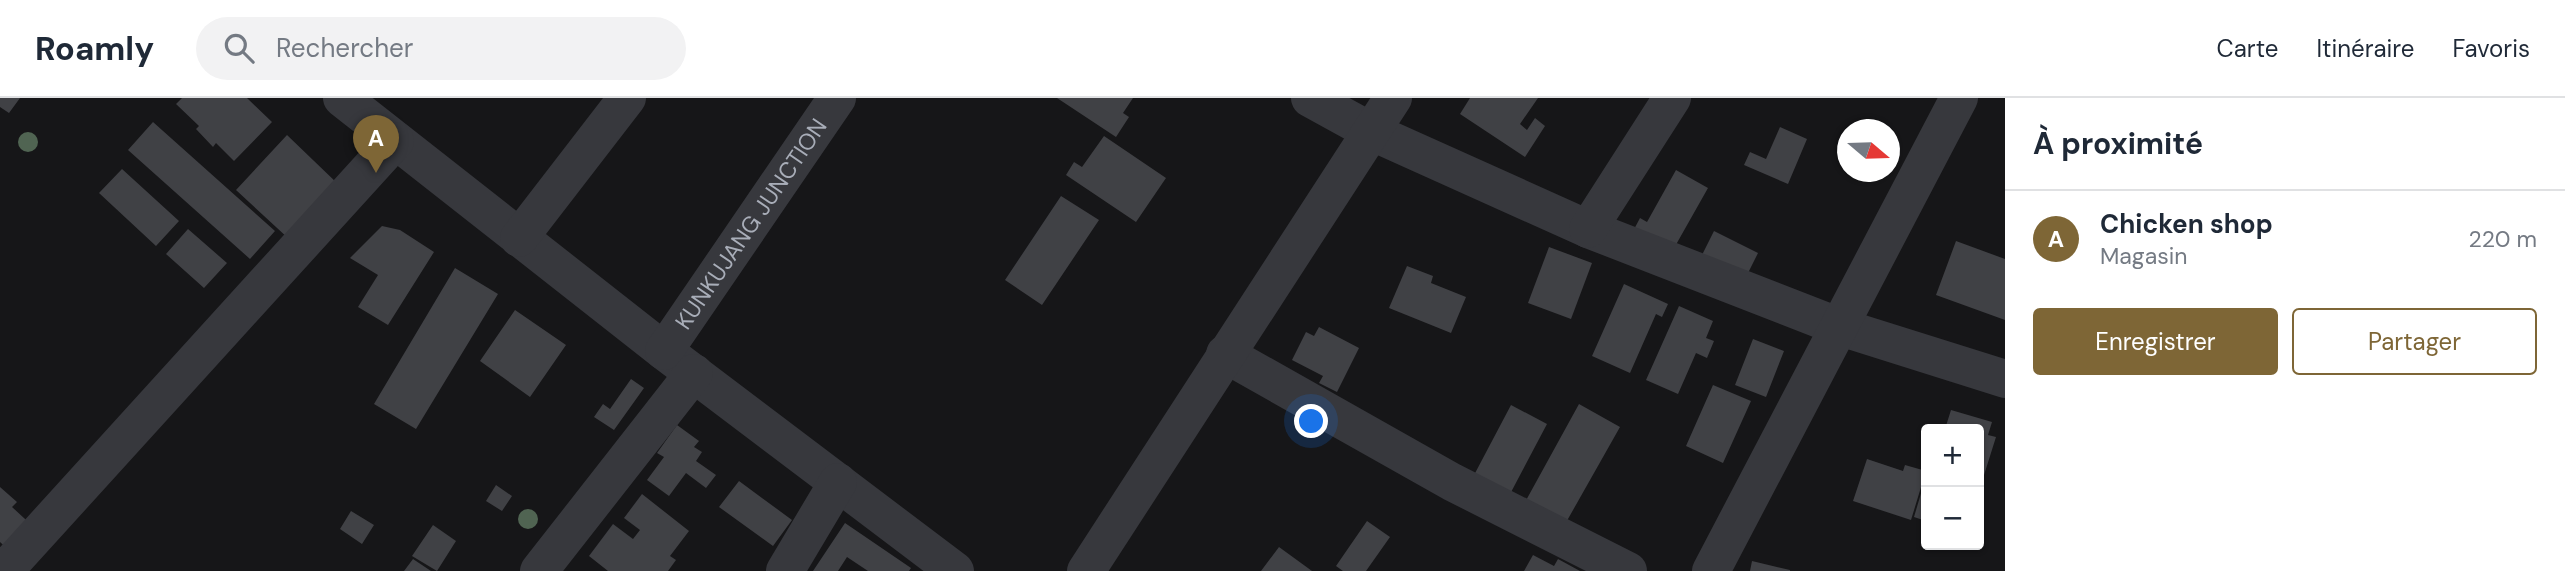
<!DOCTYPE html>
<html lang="fr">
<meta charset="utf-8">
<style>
:root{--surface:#fff;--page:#f2f2f3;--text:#1f2937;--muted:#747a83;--line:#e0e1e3;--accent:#7e6636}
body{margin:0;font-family:"DM Sans",sans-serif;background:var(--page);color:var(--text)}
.controls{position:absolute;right:21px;bottom:21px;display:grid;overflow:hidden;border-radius:7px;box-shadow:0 2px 5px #0004}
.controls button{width:63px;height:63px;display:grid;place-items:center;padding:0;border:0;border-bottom:2px solid var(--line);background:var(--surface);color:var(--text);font:35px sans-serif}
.compass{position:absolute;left:1837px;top:21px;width:63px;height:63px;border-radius:50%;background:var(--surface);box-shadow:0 2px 5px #0004;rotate:109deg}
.you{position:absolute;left:1312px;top:324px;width:24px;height:24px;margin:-18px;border:5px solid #fff;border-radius:50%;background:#1a73e8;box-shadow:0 0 0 10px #1a73e833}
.badge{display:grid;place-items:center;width:46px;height:46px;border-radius:50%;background:var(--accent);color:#fff;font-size:23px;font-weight:700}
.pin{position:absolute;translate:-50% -58px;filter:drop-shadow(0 2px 4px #0008)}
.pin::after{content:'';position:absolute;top:37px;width:24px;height:21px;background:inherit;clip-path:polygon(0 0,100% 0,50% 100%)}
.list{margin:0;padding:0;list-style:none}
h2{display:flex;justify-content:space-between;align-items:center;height:91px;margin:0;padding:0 28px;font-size:30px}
h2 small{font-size:23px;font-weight:400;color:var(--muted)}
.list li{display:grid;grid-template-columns:46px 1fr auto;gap:21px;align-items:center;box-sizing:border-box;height:98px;padding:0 28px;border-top:2px solid var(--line)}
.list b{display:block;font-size:26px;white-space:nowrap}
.list p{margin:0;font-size:23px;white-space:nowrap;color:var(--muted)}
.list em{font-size:23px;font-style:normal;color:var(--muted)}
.actions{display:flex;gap:14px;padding:21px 28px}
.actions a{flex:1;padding:16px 0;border:2px solid var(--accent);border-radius:7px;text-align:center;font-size:24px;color:var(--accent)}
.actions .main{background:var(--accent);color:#fff}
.icon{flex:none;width:38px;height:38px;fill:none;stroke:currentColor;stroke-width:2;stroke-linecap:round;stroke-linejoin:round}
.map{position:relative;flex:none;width:2005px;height:473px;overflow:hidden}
header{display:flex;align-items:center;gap:42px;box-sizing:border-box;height:98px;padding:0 35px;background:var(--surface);border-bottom:2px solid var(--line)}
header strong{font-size:33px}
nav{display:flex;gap:38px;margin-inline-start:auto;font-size:24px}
.search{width:490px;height:63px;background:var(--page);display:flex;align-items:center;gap:18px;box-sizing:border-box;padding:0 24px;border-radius:38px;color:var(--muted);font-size:26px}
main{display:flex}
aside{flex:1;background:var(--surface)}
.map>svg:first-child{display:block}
</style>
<header>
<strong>Roamly</strong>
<div class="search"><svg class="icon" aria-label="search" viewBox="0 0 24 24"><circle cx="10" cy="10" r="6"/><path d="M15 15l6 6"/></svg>Rechercher</div>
<nav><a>Carte</a><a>Itinéraire</a><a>Favoris</a></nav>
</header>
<main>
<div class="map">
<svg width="2005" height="473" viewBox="0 0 2005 473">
<rect width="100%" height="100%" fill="#161618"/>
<path fill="#404145" d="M0 0H20L9 15 0 9Z
M182 0H247L272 24 234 63 216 45 213 49 196 31 199 28 176 6Z
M1057 0H1133L1123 15 1129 19 1116 39Z
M1470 0H1538L1520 26 1527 32 1535 20 1545 28 1525 59 1460 16Z
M153 24 275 133 250 161 128 52Z
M1780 29 1807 41 1788 86 1744 67 1750 54 1766 61Z
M287 37 339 87 289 141 236 92Z
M1104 38 1166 80 1136 124 1066 77 1074 64 1082 69Z
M122 71 179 123 156 148 99 95Z
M1676 72 1708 90 1669 159 1631 137 1640 120 1647 124Z
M1061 98 1099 122 1042 207 1005 182Z
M382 128 400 132 434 154 388 227 358 209 378 177 350 160Z
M188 131 227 165 204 190 166 156Z
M1714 133 1758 155 1742 187 1698 165Z
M1956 143 2005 161V222L1936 197Z
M1549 149 1592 165 1571 221 1528 205Z
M1407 168 1433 178 1431 185 1466 199 1451 235 1389 210Z
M455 170 498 196 416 331 374 306Z
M1624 186 1668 206 1662 219 1656 216 1630 275 1592 258Z
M1679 208 1713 223 1706 240 1714 243 1707 260 1696 255 1678 296 1646 282Z
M515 212 566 247 530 299 480 263Z
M1319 229 1359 250 1337 294 1319 285 1323 278 1292 262 1306 234 1314 238Z
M1753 241 1784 253 1766 299 1735 287Z
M631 281 644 290 614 332 594 319 603 306 610 311Z
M1713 287 1751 303 1723 365 1686 348Z
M1579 306 1620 329 1564 428 1524 406Z
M1511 307 1547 326 1509 398 1473 379Z
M1951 312 1992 324 1988 337 1996 339 1979 393V331H1945Z
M677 327 699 343 694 349 702 354 696 363 716 377 706 390 686 375 669 398 647 382 664 359 657 355Z
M1867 361 1903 373 1905 367 1926 373 1911 422 1853 403Z
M739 383 792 422 773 448 719 409Z
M496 387 512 398 502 413 486 403Z
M0 389 17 404 12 409 37 432 14 457 0 444Z
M1922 392 1926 393V423L1914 419Z
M642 396 689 433 670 458 676 462 668 473H608L589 458 613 426 633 441 640 432 624 420Z
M351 413 374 427 362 446 340 431Z
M1367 423 1390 439 1366 473H1343L1336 468Z
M845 425 911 470 909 473H868L847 459 838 473H813Z
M433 427 456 443 437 473 412 458Z
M1279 449 1312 473H1261Z
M1533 457 1554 468 1558 461 1580 473H1524Z
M413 461 431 473H404Z
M1752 463 1790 472V473H1750Z"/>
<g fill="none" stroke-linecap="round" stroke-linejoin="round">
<g stroke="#37383d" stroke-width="38">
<path d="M342 0 664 253 955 473"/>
<path d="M1310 0 1370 33 1588 131 1840 229 2005 281"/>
<path d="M1588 131 1672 0"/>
<path d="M519 140 627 0"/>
<path id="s1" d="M664 253 837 0"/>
<path d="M1225 256 1452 384 1628 473"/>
<path d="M4 473 395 43"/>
<path d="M539 473 694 275"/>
<path d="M785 473 838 384"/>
<path d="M1086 473 1393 0"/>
<path d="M1711 473 1959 0"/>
</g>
</g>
<g fill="#506452">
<circle cx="28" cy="44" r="10"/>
<circle cx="528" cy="421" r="10"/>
</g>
<g text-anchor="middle" stroke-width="5" stroke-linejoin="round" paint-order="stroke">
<g font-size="23" fill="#a8adb8" stroke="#111113">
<text dy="8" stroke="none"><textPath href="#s1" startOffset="154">KUNKUJANG JUNCTION</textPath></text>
</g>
</g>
</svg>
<div class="controls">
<button>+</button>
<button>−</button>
</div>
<svg class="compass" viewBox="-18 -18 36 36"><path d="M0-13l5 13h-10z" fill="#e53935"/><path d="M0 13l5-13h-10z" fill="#747a83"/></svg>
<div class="you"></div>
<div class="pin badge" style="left:376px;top:75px">A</div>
</div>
<aside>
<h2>À proximité<small></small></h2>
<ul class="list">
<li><span class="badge">A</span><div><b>Chicken shop</b><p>Magasin</p></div><em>220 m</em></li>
</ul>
<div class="actions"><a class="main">Enregistrer</a><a>Partager</a></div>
</aside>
</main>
